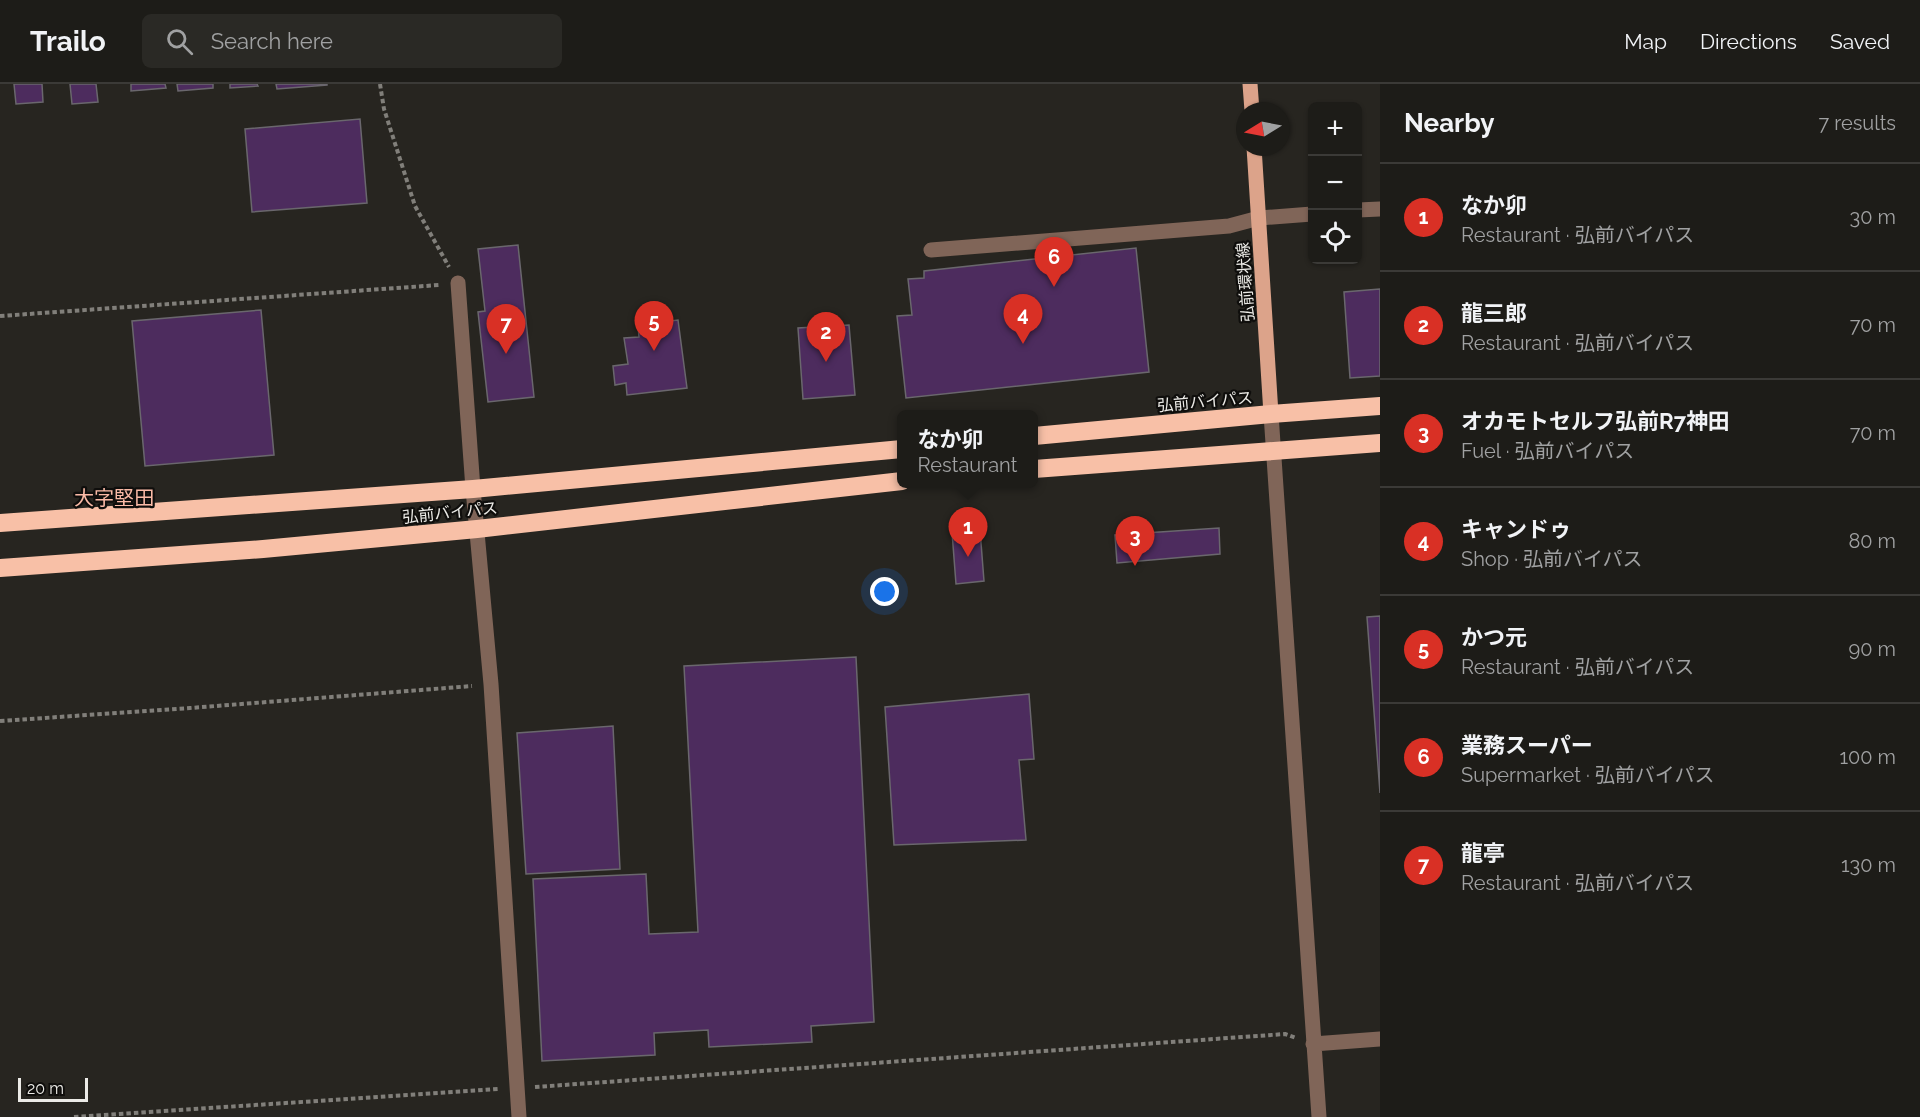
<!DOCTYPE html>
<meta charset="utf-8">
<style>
:root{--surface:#1d1c18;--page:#2a2925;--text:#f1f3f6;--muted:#a0a1a2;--line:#3b3a37;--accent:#d93025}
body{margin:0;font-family:Raleway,"Noto Sans JP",sans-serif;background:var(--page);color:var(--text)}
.controls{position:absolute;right:18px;top:18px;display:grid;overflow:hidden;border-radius:9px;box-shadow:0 2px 4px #0004}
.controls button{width:54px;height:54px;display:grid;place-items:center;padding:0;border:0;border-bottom:2px solid var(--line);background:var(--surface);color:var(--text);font:30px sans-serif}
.compass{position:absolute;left:1236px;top:18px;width:54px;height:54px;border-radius:50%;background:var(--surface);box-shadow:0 2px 4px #0004;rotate:260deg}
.scale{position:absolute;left:18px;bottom:15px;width:70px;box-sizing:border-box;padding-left:6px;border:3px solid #ecebe7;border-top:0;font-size:16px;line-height:21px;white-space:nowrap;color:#ecebe7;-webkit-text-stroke:4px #0f0e0c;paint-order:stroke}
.you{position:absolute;left:885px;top:508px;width:21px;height:21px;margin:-15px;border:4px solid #fff;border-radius:50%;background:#1a73e8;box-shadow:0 0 0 9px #1a73e833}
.badge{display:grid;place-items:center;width:39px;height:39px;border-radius:50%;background:var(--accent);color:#fff;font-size:20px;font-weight:700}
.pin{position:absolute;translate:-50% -50px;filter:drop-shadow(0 2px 3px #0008)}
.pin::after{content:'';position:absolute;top:32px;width:21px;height:18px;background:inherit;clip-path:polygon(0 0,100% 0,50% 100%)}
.popup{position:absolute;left:897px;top:326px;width:141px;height:78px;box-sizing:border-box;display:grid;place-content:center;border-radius:9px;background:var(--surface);filter:drop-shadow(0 2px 4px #0005);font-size:20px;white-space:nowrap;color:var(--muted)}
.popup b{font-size:22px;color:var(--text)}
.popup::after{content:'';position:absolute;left:50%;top:100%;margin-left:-12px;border:12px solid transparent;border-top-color:var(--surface)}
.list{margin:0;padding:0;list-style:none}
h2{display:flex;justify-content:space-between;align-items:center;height:78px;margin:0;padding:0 24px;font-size:26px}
h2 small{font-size:20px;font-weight:400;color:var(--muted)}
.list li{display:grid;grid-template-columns:39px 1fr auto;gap:18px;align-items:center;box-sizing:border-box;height:108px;padding:0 24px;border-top:2px solid var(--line)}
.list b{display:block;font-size:22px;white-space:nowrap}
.list p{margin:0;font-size:20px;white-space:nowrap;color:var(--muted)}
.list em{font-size:20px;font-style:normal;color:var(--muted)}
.icon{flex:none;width:33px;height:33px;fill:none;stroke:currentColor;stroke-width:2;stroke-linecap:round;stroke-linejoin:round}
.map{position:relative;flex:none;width:1380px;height:1033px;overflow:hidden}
header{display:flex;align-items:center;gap:36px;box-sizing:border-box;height:84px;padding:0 30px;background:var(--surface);border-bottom:2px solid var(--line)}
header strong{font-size:28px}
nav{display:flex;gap:33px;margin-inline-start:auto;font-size:21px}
.search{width:420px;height:54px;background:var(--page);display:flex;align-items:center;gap:15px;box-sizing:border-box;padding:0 21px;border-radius:9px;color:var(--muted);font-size:22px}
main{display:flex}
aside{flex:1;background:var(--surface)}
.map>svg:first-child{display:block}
</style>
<header>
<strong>Trailo</strong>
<div class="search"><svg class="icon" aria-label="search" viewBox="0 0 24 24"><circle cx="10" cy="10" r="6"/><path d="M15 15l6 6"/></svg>Search here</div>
<nav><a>Map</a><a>Directions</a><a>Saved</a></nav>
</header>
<main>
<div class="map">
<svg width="1380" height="1033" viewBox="0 0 1380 1033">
<rect width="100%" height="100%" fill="#272520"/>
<path fill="#4d2c5e" stroke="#6a676d" stroke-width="1.5" d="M14 0H42L43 18 16 20Z
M70 0H96L98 18 72 20Z
M131 0H165L166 4 131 7Z
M177 0H213V4L178 7Z
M230 0H257L258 2 230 4Z
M276 0H327V1L277 5Z
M360 35 367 119 252 128 245 45Z
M518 161 534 313 488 318 478 228 485 227 478 165Z
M1136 164 1149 288 906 314 897 232 912 231 908 195 924 194V187Z
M1380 205V292L1350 294 1344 208Z
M261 226 274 371 145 382 132 237Z
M678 236 687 304 627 311 626 299 615 301 613 282 628 280 624 254 639 253 638 241Z
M849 241 855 311 803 315 798 244Z
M1219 444 1220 470 1117 479 1115 451Z
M980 446 984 497 956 500 952 448Z
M1380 532V709L1367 533Z
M856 573 874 938 811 942 812 958 709 963 708 946 654 949 655 971 542 977 533 795 646 790 649 850 698 848 684 582Z
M1029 610 1034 675 1019 676 1026 756 894 761 885 623Z
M613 642 620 785 526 790 517 649Z"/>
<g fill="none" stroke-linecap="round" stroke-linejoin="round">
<path stroke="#817f7a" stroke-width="4" stroke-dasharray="4.5 3" stroke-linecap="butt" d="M380 0 384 25 415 122 449 183
M0 232 439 201
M0 637 190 624 472 602
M535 1003 1285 950 1296 954
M74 1033 498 1005"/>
<path stroke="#806558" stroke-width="15" d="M1358 126 1380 125
M931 166 1229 142 1259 134 1312 130
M458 199 473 405 491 600 519 1033
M1271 330 1319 1033
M1313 960 1380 955"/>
<path stroke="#dca38a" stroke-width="15" d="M1250 0 1252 27
M1254 63 1271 330"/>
<path stroke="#f8c0a7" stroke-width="18" d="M1034 352 1271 330 1380 322
M1034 385 1380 359
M0 439 473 405 902 365
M0 484 263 465 477 445 902 397"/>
</g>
<g text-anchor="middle" stroke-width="4.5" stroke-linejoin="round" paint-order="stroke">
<g font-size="16" fill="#ecebe7" stroke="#0f0e0c">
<text transform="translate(1245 198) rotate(-94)" y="6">弘前環状線</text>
<text transform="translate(1205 317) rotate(-5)" y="6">弘前バイパス</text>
<text transform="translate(450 428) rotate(-6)" y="6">弘前バイパス</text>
</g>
<g font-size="20" fill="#fabaa6" stroke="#0f0e0c">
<text x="114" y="421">大字堅田</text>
</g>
</g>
</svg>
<div class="controls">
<button>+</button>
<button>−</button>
<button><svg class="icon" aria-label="locate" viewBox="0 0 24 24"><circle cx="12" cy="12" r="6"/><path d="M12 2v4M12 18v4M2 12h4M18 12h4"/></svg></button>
</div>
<svg class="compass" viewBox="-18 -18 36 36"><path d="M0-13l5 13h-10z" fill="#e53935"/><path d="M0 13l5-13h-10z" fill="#a0a1a2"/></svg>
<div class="scale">20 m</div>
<div class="you"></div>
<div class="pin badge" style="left:968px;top:473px">1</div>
<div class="popup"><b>なか卯</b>Restaurant</div>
<div class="pin badge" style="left:826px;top:278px">2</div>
<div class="pin badge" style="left:1135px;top:482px">3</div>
<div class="pin badge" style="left:1023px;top:260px">4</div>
<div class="pin badge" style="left:654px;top:267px">5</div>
<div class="pin badge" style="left:1054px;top:203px">6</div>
<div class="pin badge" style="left:506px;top:270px">7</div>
</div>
<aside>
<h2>Nearby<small>7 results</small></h2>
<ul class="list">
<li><span class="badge">1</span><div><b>なか卯</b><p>Restaurant · 弘前バイパス</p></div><em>30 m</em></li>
<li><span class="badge">2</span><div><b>龍三郎</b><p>Restaurant · 弘前バイパス</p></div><em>70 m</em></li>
<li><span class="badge">3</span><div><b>オカモトセルフ弘前R7神田</b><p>Fuel · 弘前バイパス</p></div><em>70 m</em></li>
<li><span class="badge">4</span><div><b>キャンドゥ</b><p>Shop · 弘前バイパス</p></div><em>80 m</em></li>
<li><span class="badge">5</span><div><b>かつ元</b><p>Restaurant · 弘前バイパス</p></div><em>90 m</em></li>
<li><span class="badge">6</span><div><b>業務スーパー</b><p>Supermarket · 弘前バイパス</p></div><em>100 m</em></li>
<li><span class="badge">7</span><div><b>龍亭</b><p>Restaurant · 弘前バイパス</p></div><em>130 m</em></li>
</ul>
</aside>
</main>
